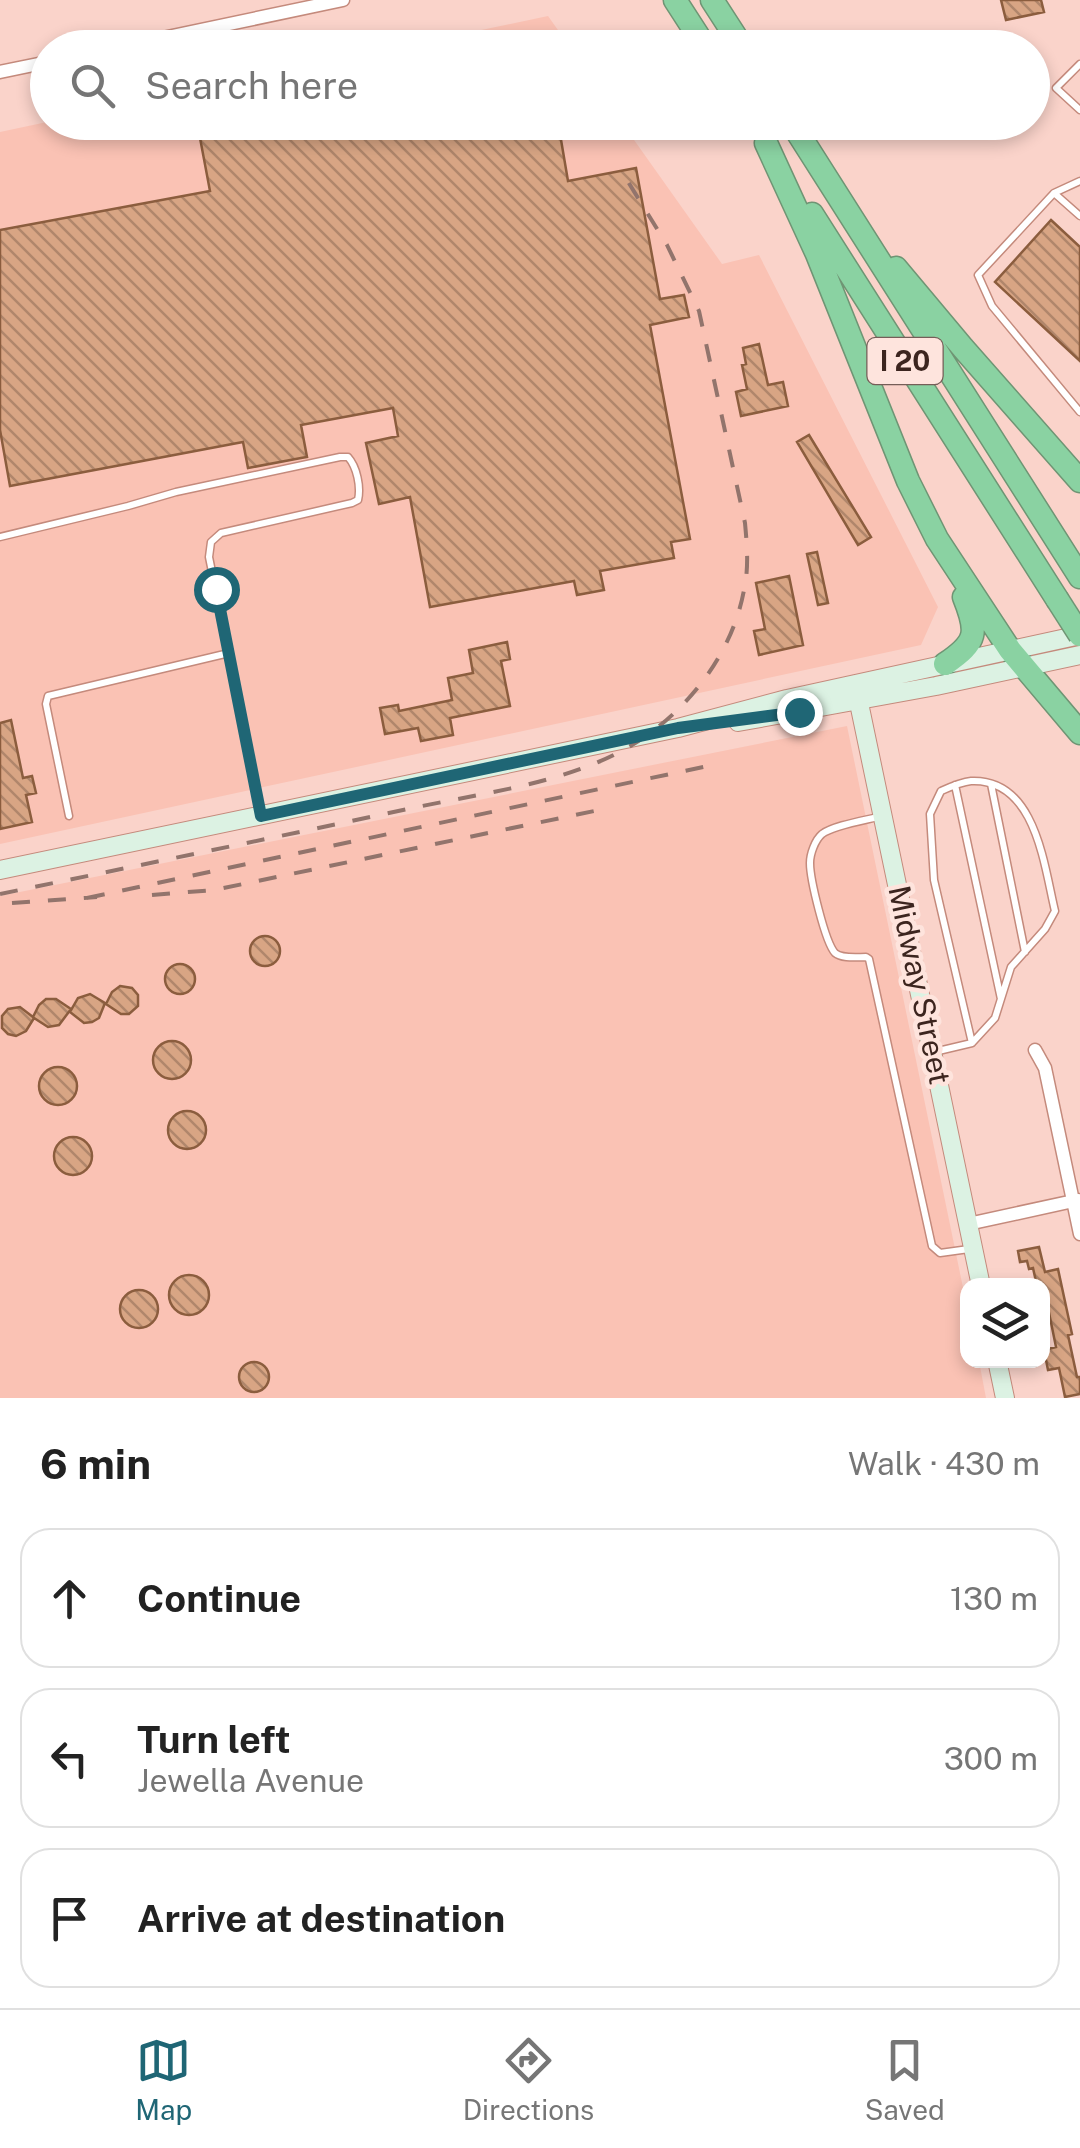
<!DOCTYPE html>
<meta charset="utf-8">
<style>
:root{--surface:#fff;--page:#f6f6f6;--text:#222;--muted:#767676;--line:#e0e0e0;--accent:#1f6675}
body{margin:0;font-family:"Public Sans",sans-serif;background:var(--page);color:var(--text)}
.controls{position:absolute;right:30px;bottom:30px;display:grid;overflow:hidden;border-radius:20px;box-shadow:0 5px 15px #0003}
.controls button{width:90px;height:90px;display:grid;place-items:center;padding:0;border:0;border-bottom:2px solid var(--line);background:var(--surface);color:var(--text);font:50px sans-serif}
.stop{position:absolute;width:30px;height:30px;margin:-22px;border:8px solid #1f6675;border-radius:50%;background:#fff}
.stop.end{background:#1f6675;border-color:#fff;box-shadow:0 2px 10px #0008}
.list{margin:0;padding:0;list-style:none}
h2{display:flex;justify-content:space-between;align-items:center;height:130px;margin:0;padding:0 40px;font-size:42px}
h2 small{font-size:32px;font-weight:400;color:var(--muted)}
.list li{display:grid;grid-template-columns:65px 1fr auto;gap:30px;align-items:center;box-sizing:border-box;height:140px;margin:0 20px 20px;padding:0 20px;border:2px solid var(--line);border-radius:30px}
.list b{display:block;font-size:38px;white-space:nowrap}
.list p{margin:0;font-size:32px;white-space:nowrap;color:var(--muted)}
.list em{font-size:32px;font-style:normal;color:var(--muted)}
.icon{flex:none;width:55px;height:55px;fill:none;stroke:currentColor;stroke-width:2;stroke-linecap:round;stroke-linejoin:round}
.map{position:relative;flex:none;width:1080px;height:1398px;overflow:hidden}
.search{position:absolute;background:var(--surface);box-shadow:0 5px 15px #0003;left:30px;right:30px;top:30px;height:110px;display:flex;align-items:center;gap:25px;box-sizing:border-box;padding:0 35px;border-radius:55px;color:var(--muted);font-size:38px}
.sheet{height:610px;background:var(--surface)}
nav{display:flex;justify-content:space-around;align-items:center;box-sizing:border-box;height:140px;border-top:2px solid var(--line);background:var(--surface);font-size:28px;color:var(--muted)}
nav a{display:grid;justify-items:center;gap:5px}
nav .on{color:var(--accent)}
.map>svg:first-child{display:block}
</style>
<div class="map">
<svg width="1080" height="1398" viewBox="0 0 1080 1398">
<defs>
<pattern id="building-back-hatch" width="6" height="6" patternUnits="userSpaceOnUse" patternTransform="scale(2.5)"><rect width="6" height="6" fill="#d8a584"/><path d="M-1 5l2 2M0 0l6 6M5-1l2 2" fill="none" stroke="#b0866b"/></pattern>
</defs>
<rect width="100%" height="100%" fill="#fad3ca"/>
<path fill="#fac2b4" d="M548 16 570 47H400Z
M47 122 622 123 722 264 759 255 938 607 921 645 0 844V132Z
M847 726 967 1307 968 1360 979 1361 986 1398H0V896Z"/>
<path fill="url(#building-back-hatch)" stroke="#8b5d3e" stroke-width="2.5" d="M1001 0H1041L1044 12 1006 20Z
M197 122H344L346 135 413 122H490L491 129 525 122H558L568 181 636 168 660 299 684 295 689 317 650 325 690 539 671 542 674 558 600 571 604 590 577 595 574 581 430 607 410 497 379 504 366 443 398 436 393 408 301 425 307 457 301 458 248 468 243 442 10 486 0 430V230L210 191Z
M1051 220 1080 247V361L995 282Z
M759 344 768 385 783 382 788 406 741 416 736 392 747 389 742 365 746 364 743 348Z
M809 435 871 537 858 545 797 442Z
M817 552 828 603 818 605 807 554Z
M789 576 803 645 759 655 754 631 765 629 756 583Z
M507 642 510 659 501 661 510 706 450 718 453 735 421 741 418 728 385 734 380 708 398 705 399 711 452 700 448 678 473 673 469 650Z
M11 720 23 778 32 776 36 793 26 795 32 822 0 829V723Z
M250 951a15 15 0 1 1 30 0a15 15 0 1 1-30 0Z
M165 979a15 15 0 1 1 30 0a15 15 0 1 1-30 0Z
M120 986 132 988 138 995V1006L129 1014H121L106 1004 112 992Z
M90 994 105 1003 99 1018 92 1022 84 1023 70 1012 78 998Z
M46 999H56L71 1009 59 1025 48 1027 34 1018 26 1031 16 1036 8 1034 2 1028V1016L8 1009 20 1007 33 1017 39 1005Z
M153 1060a19 19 0 1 1 38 0a19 19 0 1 1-38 0Z
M39 1086a19 19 0 1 1 38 0a19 19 0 1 1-38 0Z
M168 1130a19 19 0 1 1 38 0a19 19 0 1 1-38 0Z
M54 1156a19 19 0 1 1 38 0a19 19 0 1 1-38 0Z
M1039 1247 1045 1272 1058 1269 1072 1334 1068 1335 1077 1377H1080V1394L1065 1397 1059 1368 1048 1370 1044 1350 1056 1347 1044 1288 1042 1286H1037L1033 1268 1029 1269 1027 1261 1020 1262 1018 1251Z
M169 1295a20 20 0 1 1 40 0a20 20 0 1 1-40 0Z
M120 1309a19 19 0 1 1 38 0a19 19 0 1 1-38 0Z
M239 1377a15 15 0 1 1 30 0a15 15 0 1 1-30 0Z"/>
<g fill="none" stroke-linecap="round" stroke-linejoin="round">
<g stroke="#c48a7c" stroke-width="9">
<path id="lane" d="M1080 64 1056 88 1080 110
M1080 181 1054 193 1080 216
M1054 193 978 275 992 306 1080 412
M0 537 128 506 176 492 340 457H348C357 467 361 487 358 500L352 503 221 533 211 542 209 557 261 815
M991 784 1025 952
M955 785 1001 999
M69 816 46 704 48 696 229 653
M882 816C867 820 834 825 822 834 815 840 810 854 810 863 810 879 825 942 835 953 842 959 857 957 866 957L869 959 932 1246 940 1253 969 1249
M934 1052 972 1043 995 1018 1011 967 1045 929 1055 911C1044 866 1036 778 971 781 961 782 950 787 941 791L930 814 934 880 972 1043"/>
</g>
<g stroke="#c48a7c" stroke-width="15">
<path id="street" d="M115 48 343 0
M0 72 48 62
M1035 1050 1045 1068 1080 1234
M968 1224 1078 1200"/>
</g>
<g stroke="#c48a7c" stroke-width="20">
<path id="secondary" d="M855 684 981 1286
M738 722 936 686 1080 655
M0 870 678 728 787 699 1080 635
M997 1360 1005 1398"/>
</g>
<g stroke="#6f9574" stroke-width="25">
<path id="highway" d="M675 0 706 48
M712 0 743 48
M791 122 1080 577
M766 143 817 254 908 481 937 539 1010 650 1080 733
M812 214 1057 599
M896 268 963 348 1080 481
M945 664C978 642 978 632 964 597"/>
</g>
<use href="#lane" stroke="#fff" stroke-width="6"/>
<use href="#street" stroke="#fff" stroke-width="12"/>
<use href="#secondary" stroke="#dcf2e3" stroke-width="18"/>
<use href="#highway" stroke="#8ad2a2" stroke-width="22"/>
<path stroke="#92746c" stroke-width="4" stroke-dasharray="18 18" stroke-linecap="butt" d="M0 894C136 866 272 838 408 809 481 793 567 784 632 745 687 712 732 655 744 590 749 568 747 545 745 523L699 311 667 245 622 172
M152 895 214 890 599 810
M87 898 717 764
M12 903 97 897"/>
<g stroke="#6f9574" stroke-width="25" stroke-linecap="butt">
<path id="highway-bridge" d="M1057 599 1080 635"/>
</g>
<use href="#highway-bridge" stroke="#8ad2a2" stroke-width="22"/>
</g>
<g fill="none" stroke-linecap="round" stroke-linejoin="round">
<path stroke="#1f6675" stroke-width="12" d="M216 589 261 816 678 728 799 712"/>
</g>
<g text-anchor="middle" stroke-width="9" stroke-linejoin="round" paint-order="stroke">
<rect fill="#fee4dd" stroke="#765e58" stroke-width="2.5" x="867.5" y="338" width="75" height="46" rx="8"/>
<g font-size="28" font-weight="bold" fill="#3c251f">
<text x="905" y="371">I 20</text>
</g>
<g font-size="30" fill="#3c251f" stroke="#fee4dd">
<text transform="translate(919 985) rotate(78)" y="10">Midway Street</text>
</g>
</g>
</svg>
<div class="controls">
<button><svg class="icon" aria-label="layers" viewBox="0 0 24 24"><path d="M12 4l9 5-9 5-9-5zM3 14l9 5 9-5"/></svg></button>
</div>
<div class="stop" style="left:216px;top:589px"></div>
<div class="stop end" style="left:799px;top:712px"></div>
<div class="search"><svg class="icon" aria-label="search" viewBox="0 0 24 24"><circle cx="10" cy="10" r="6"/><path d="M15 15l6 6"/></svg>Search here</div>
</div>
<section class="sheet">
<h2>6 min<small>Walk · 430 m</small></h2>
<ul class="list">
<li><svg class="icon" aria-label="ahead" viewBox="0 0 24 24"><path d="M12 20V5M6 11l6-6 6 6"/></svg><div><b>Continue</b></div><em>130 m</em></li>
<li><svg class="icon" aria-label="left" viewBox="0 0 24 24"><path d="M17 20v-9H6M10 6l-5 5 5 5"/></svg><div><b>Turn left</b><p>Jewella Avenue</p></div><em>300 m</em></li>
<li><svg class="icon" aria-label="arrive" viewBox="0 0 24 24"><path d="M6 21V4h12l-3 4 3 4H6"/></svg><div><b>Arrive at destination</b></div></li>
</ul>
</section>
<nav>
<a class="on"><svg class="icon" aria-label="map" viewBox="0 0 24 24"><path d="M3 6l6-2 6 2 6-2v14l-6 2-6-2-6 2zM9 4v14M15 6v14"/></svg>Map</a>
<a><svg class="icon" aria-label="directions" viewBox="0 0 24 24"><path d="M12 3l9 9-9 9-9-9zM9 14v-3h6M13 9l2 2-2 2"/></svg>Directions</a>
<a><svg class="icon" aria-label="saved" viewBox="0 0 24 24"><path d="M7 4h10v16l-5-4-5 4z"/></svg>Saved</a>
</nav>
